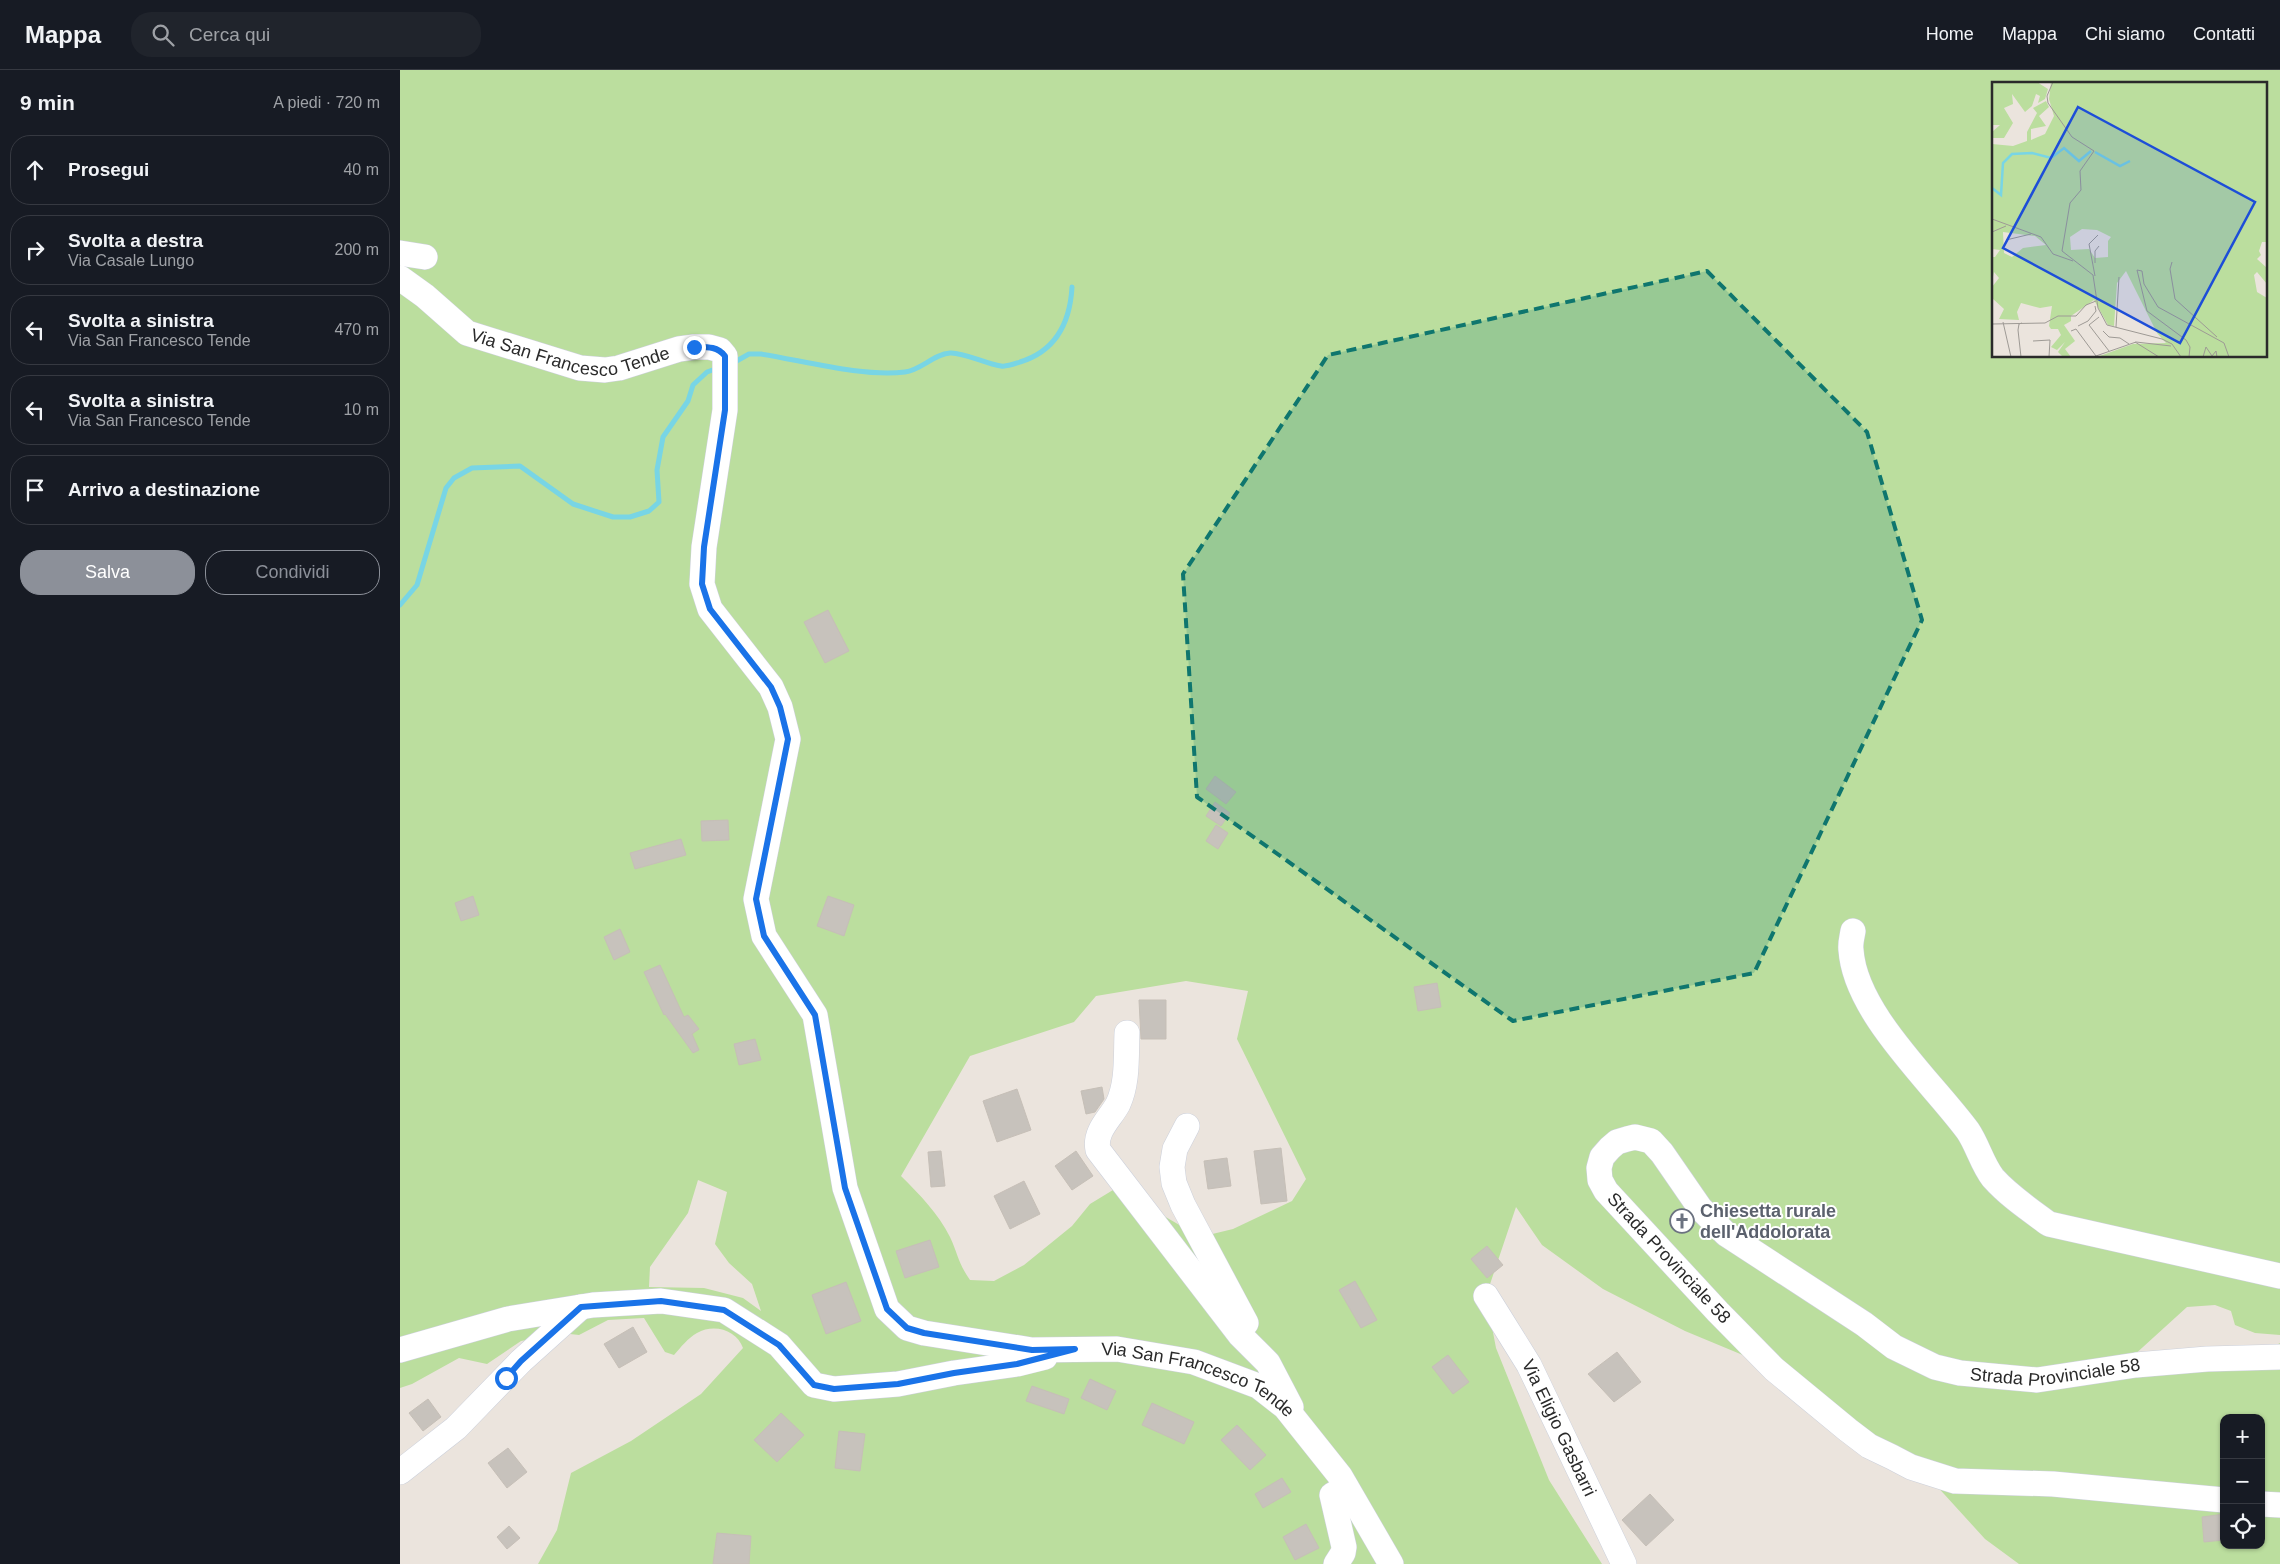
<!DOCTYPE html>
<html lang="it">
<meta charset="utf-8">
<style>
:root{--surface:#171b24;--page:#20242c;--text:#f1f3f6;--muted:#9ea1a6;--line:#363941;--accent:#8c9099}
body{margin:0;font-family:Arial,sans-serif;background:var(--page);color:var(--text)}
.controls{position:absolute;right:15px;bottom:15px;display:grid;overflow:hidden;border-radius:10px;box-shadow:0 1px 4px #0004}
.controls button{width:45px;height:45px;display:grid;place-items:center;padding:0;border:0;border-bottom:1px solid var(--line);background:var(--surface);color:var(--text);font:25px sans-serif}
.stop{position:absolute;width:15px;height:15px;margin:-11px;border:4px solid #1a73e8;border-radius:50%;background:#fff}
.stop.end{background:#1a73e8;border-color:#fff;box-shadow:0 1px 5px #0008}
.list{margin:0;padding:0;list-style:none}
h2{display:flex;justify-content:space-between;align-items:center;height:65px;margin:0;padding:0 20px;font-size:21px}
h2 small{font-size:16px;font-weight:400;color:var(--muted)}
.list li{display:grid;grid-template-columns:32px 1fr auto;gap:15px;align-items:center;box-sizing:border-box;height:70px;margin:0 10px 10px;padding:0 10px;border:1px solid var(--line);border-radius:20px}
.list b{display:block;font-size:19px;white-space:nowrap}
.list p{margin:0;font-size:16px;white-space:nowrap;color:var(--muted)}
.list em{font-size:16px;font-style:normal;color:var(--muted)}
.actions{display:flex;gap:10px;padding:15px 20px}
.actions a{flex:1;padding:11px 0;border:1px solid var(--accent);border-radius:20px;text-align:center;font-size:18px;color:var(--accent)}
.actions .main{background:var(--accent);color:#fff}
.icon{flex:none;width:28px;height:28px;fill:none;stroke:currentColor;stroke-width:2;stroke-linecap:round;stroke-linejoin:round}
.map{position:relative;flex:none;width:1880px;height:1494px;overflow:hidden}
header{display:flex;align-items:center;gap:30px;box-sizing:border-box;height:70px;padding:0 25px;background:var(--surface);border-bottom:1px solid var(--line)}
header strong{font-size:24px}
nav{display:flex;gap:28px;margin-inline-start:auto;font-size:18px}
.search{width:350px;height:45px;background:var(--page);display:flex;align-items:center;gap:12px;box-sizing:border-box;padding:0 18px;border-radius:20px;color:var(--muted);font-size:19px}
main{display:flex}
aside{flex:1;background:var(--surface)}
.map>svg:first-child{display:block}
</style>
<header>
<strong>Mappa</strong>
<div class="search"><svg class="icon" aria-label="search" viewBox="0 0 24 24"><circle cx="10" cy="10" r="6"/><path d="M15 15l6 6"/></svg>Cerca qui</div>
<nav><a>Home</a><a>Mappa</a><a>Chi siamo</a><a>Contatti</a></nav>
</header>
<main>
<aside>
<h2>9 min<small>A piedi · 720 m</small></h2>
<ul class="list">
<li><svg class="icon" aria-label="ahead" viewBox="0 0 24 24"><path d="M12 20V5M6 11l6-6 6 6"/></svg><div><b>Prosegui</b></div><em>40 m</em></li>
<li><svg class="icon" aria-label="right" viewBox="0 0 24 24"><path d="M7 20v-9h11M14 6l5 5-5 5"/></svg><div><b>Svolta a destra</b><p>Via Casale Lungo</p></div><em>200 m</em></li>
<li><svg class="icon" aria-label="left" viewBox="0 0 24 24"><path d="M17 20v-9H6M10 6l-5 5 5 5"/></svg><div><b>Svolta a sinistra</b><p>Via San Francesco Tende</p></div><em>470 m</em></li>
<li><svg class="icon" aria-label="left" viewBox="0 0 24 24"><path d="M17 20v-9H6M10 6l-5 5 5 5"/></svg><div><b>Svolta a sinistra</b><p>Via San Francesco Tende</p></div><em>10 m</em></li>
<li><svg class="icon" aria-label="arrive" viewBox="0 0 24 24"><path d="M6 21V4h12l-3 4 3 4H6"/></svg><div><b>Arrivo a destinazione</b></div></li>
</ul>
<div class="actions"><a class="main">Salva</a><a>Condividi</a></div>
</aside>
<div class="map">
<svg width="1880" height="1494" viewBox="0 0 1880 1494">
<rect width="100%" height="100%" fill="#ebe4dd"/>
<path fill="#bbde9e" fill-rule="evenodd" d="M0 0H1880V1265L1855 1263 1835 1255 1831 1241 1815 1235 1787 1237 1721 1297 1855 1287 1880 1273V1494H1619L1585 1469 1524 1402 1374 1298 1285 1261 1203 1219 1142 1175 1116 1137 1086 1226 1096 1278 1149 1410 1202 1494H138L157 1460 171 1403 231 1371 301 1324 343 1278C337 1260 314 1253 297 1263 288 1268 281 1277 274 1285L265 1282 244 1248 208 1250 179 1265 161 1263 121 1271 87 1294 59 1288 12 1314 0 1318ZM1594 14H1866V286H1594ZM786 911 848 921 837 969 906 1109 892 1131 833 1159 800 1167 745 1135 713 1120 690 1134 672 1156 624 1195 594 1211 570 1210C558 1193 558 1184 550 1167 538 1143 520 1125 501 1106L570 986 674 952 696 926ZM298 1110 327 1122 315 1174 329 1193 352 1214 361 1241 343 1228 304 1218 249 1217 250 1197 288 1143ZM1824 1348H1861V1475H1824Z"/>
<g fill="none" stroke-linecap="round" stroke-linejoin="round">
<path stroke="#78d5e5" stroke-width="5" d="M333 293 349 284H361C405 291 462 307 505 302 521 300 534 284 550 283 563 282 586 294 601 296 607 297 614 294 620 292 656 281 670 253 672 217
M0 535 17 515 46 418 54 408 72 398 120 396 173 434 213 447H230L249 441 259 432 257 400 263 367 288 331 293 315 307 302 318 298"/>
</g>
<path fill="#c7c2bc" stroke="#c6bfb7" d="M428 540 449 581 425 593 404 552Z
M815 706 836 722 826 734 806 719Z
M815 732 830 743 821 756 806 746Z
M328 750 329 770 302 771 301 751Z
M816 755 828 763 818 779 806 771Z
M281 769 286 785 235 799 230 783Z
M73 826 79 845 61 851 55 833Z
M428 826 454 835 444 866 417 856Z
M220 859 230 882 214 890 204 867Z
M260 895 284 947 288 945 299 959 292 964 299 980 293 983 265 944 264 945 244 902Z
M1037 913 1041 937 1018 941 1014 917Z
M739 930H766V969H741Z
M355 969 361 990 339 995 334 974Z
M702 1017 704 1029 695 1042 686 1044 681 1021Z
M617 1019 631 1060 597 1072 583 1031Z
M881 1078 887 1131 861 1134 854 1081Z
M541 1081 545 1116 531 1117 528 1082Z
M676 1081 693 1106 672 1120 655 1096Z
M827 1088 831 1116 808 1119 804 1091Z
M624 1111 640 1144 610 1159 594 1126Z
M530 1170 539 1197 505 1208 496 1181Z
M1087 1176 1103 1195 1087 1208 1071 1189Z
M955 1211 977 1250 961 1258 939 1220Z
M446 1212 461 1251 426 1264 412 1225Z
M233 1257 247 1282 219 1298 204 1274Z
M1217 1282 1241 1312 1214 1332 1188 1304Z
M1048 1285 1069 1312 1053 1324 1032 1297Z
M690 1309 716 1321 707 1340 681 1328Z
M632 1316 669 1329 664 1344 626 1331Z
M28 1329 41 1347 23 1361 9 1343Z
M752 1333 794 1352 784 1374 742 1355Z
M381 1343 404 1365 377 1392 354 1370Z
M837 1355 866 1385 850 1400 821 1370Z
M439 1361 465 1364 460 1401 435 1398Z
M108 1378 127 1402 107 1418 88 1393Z
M882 1408 891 1422 863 1438 855 1424Z
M1250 1424 1274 1450 1246 1476 1222 1450Z
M1824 1444V1470L1804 1472 1802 1447Z
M906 1454 919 1478 895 1490 883 1467Z
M109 1456 120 1468 107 1479 97 1467Z
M317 1463 351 1466 349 1494H313Z"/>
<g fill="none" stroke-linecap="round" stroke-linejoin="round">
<g stroke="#ccd0db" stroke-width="26">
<g id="minor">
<path d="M0 183 25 187"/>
<path id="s1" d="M0 208 25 226 67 263 180 298 205 300 219 298 279 279 294 277H309L320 280 325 286V340L304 477 302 514 310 539 371 617 380 637 388 669 356 829 364 866 415 945 445 1118 487 1239 507 1258 524 1263 632 1280 717 1279 794 1292 858 1316 885 1337 940 1406 991 1494"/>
<path d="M1453 861C1452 867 1450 874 1451 880 1455 943 1532 1012 1568 1061 1578 1076 1582 1094 1593 1108 1609 1126 1630 1140 1649 1154L1880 1206"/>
<path d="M727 963C726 987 728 1012 718 1034 710 1049 694 1061 698 1080L840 1265 868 1293 891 1337"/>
<path d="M787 1056 775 1079 772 1097 774 1113 783 1135 846 1253"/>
<path id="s2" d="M1086 1226 1129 1295 1224 1494"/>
<path d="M0 1280 108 1249 193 1235 261 1231 324 1240 379 1275 414 1315 434 1319 498 1314 554 1303 617 1294 645 1287"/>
<path d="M0 1402 56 1358 121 1291 181 1237"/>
<path id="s3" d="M1824 1430 1653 1414 1555 1411 1511 1397 1492 1387 1469 1376 1448 1360 1374 1299 1318 1242 1206 1121 1200 1110 1199 1098 1202 1087 1210 1078 1217 1072 1227 1069 1235 1067 1251 1071 1262 1083 1300 1138 1326 1164 1464 1254 1494 1277 1535 1297 1560 1303 1637 1310 1736 1295 1807 1289 1880 1287"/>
<path d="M1861 1434 1880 1435"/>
<path d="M936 1494 943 1483 944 1477 932 1425 946 1417"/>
</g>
</g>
<use href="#minor" stroke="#fff" stroke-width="25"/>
</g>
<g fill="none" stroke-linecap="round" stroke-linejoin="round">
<path stroke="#1a73e8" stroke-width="6" d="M106 1308 121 1291 181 1237 261 1231 324 1240 379 1275 414 1315 434 1319 498 1314 554 1303 617 1294 675 1279 632 1280 524 1263 507 1258 487 1239 445 1118 415 945 364 866 356 829 388 669 380 637 371 617 310 539 302 514 304 477 325 340V286C317 276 307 277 294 277"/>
</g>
<path fill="#0f766e" fill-opacity="0.2" stroke="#0f766e" stroke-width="4" stroke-dasharray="10 6" stroke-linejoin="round" d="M1307 201 1467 362 1522 550 1354 903 1113 951 797 727 783 504 928 285Z"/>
<defs>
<g id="church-ring" transform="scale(1.25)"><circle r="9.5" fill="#fff" stroke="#6b7280" stroke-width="1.5"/><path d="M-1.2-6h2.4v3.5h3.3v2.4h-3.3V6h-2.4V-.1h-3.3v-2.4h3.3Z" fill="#6b7280"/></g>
</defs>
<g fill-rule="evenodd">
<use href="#church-ring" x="1282" y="1151"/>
</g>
<g text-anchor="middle" stroke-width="4" stroke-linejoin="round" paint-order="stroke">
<g font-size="18" fill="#2a2a2a" stroke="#fff">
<text dy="6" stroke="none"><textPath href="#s1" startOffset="194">Via San Francesco Tende</textPath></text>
<text transform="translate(1269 1188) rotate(47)" y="6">Strada Provinciale 58</text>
<text dy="6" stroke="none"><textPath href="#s3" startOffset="1312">Strada Provinciale 58</textPath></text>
<text dy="6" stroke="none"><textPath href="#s1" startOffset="1692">Via San Francesco Tende</textPath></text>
<text dy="6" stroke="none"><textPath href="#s2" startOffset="151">Via Eligio Gasbarri</textPath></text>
</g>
<g font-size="18" font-weight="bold" fill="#5b616d" stroke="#fff" text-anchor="start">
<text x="1300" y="1147">Chiesetta rurale<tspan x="1300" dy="21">dell'Addolorata</tspan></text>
</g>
</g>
<g transform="translate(1592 12)">
<rect width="275" height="275" fill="#ebe4dd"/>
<path d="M0 0H45L56 7 53 17 46 21 48 14 44 12 40 24 33 30 20 12 21 22 12 26 21 41 12 56H0V50L8 43H0ZM59 0H275V160H270L267 169 269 173 265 177 275 186V202L265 190 262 193 265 210 275 216V275H105L141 262 174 261 165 251 134 189 125 201 122 244 116 243 102 218 79 234V239L72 243 83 259 73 267 79 275H71L66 270 73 260 65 268 59 265 69 253 66 247H59L57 244 60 224 48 226 29 221 25 230 27 238 7 237 12 227 0 216V205L7 196 2 190 0 200V175H3L8 168 0 167V62L21 64 35 59V50L45 31 41 26 54 19 57 25 47 34 54 44 39 47V58L53 52 62 34 57 17ZM90 147 105 148 119 155 116 159V175L103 176 97 167 79 168 78 155ZM11 150 43 154 54 163 31 166 20 175 12 171Z" fill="#bbde9e" fill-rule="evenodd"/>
<path fill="none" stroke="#78d5e5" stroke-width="2.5" d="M103 70 128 84 138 79M0 106 9 113 11 81 20 72 40 71 59 76 72 66 87 79 99 69"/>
<path fill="none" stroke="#9e9a95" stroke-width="1" d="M61 0 55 14 56 21 80 55 102 69 88 89 89 108 78 121 70 169 101 193 106 226 115 243 170 257 180 262 189 275M0 137 49 155 61 172 81 179M0 150 14 144M14 158 39 152M180 180 178 187 183 217 225 255M103 181V169L107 164M103 194 97 162 106 153M107 235 97 243 117 269M11 240 19 275M0 242 53 241 66 234H84L94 223 104 219M86 244 96 239 104 229 103 224M124 245 127 195M79 249 84 247 104 274M111 249 117 255 128 256 137 262M41 259 58 258 57 275M143 260 167 275M29 275 26 248 27 242 30 241M101 275 144 260 179 264M197 275 198 265 194 258 155 229 145 188 150 189 152 202 166 225 232 261 237 275M211 275 214 265 220 274 224 269 225 275"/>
<path fill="#1d4ed8" fill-opacity="0.15" stroke="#1d4ed8" stroke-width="2.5" d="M86 25 263 120 188 261 11 166Z"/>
<rect width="275" height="275" fill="none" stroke="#2a2a2a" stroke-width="2.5"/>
</g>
</svg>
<div class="controls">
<button>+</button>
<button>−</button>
<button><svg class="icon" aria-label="locate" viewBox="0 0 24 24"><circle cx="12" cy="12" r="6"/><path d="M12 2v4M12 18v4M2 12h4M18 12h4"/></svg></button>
</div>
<div class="stop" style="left:106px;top:1308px"></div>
<div class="stop end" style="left:294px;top:277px"></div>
</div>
</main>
